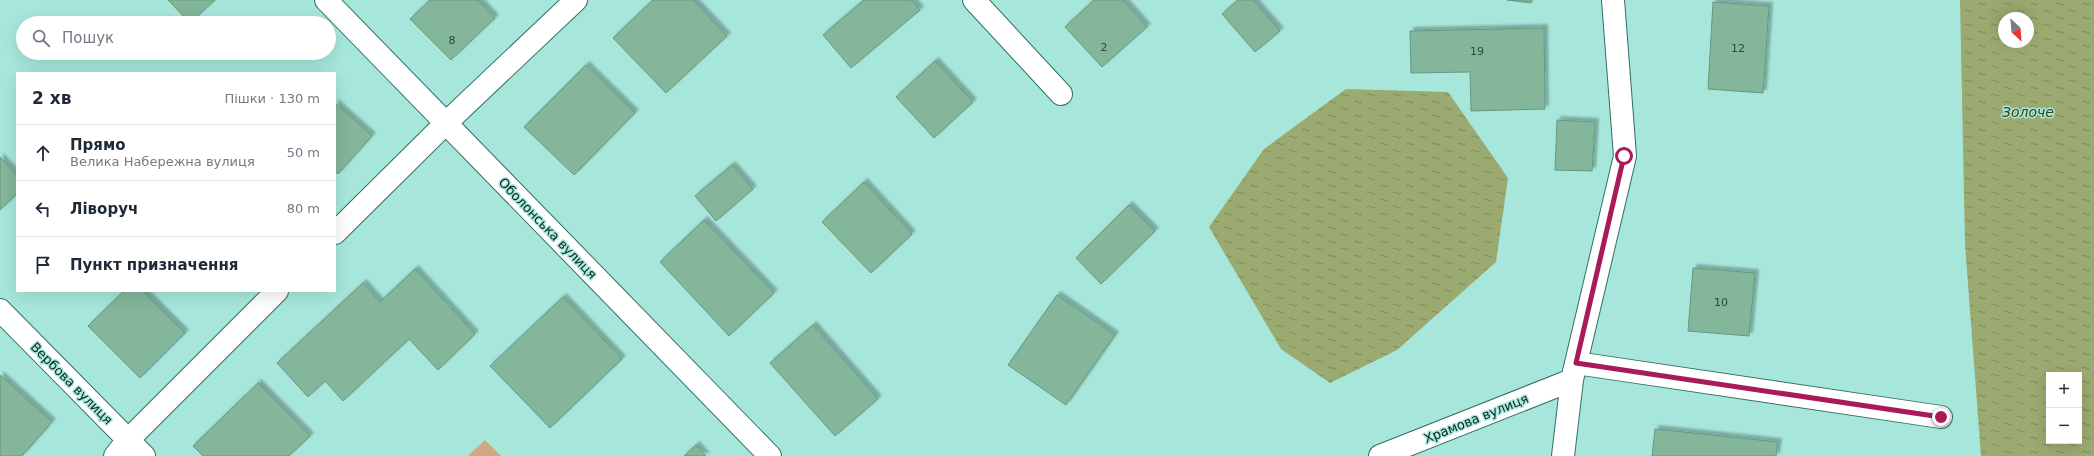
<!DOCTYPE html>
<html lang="uk">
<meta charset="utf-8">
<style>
:root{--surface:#fff;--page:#f2f2f3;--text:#1f2937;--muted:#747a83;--line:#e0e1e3}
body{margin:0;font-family:"DejaVu Sans",sans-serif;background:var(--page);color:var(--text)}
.controls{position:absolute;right:12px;bottom:12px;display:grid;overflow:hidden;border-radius:0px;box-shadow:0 4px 16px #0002}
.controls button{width:36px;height:36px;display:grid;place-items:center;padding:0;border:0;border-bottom:1px solid var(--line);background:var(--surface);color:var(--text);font:20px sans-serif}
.compass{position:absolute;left:1998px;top:12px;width:36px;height:36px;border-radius:50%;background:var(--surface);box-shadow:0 4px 16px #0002;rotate:154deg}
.stop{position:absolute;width:12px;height:12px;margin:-9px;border:3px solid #a91a59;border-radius:50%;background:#fff}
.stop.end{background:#a91a59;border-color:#fff;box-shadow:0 1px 4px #0008}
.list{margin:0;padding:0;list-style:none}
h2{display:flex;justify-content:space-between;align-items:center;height:52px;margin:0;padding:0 16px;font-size:17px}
h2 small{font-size:13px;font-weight:400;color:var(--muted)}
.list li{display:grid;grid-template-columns:26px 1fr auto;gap:12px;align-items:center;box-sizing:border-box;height:56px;padding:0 16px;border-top:1px solid var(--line)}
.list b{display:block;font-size:15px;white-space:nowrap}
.list p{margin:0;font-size:13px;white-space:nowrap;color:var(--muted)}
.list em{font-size:13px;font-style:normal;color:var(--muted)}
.icon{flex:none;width:22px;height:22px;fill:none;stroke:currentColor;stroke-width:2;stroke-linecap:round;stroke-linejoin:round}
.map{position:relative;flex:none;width:2094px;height:456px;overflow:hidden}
.search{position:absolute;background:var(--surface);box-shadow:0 4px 16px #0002;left:16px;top:16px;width:320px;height:44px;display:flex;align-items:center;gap:10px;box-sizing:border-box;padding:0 14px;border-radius:22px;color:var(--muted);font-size:15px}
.panel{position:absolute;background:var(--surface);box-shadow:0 4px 16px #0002;left:16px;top:72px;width:320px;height:220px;border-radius:0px}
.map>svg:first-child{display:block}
</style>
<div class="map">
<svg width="2094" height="456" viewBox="0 0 2094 456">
<defs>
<pattern id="water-ripples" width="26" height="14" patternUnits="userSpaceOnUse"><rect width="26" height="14" fill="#9aaa70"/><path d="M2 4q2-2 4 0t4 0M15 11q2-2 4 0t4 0" fill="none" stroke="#7c8a5c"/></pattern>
<filter id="shadow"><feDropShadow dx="3.5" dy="-3.5" stdDeviation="1" flood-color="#0004"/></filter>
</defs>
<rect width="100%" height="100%" fill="#a7e7db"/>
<path fill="#d0a683" d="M485 440 501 456H468Z"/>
<path fill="url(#water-ripples)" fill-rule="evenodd" d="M1960 0H2094V456H1981L1965 244ZM2004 18H2028V42H2004ZM2049 375H2079V441H2049Z
M1346 89 1448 92 1508 178 1496 262 1397 350 1330 383 1281 349 1209 227 1264 149Z"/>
<path fill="#83b69b" stroke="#66987e" filter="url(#shadow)" d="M168 0H215L190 23Z
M430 0H478L495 18 451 60 410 19Z
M653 0H693L727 36 666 93 613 38Z
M864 0H912L920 10 851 68 823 35Z
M1094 0H1123L1147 27 1102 67 1065 27Z
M1238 0H1253L1280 31 1255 52 1222 14Z
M1507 0H1532L1531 3Z
M1713 2 1769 6 1763 93 1708 89Z
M1544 28 1545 109 1471 111 1470 72 1411 73 1410 31Z
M935 61 973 102 934 138 896 97Z
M586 65 635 113 574 175 524 127Z
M335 103 372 136 338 174 335 171Z
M1557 120 1595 122 1592 171 1555 170Z
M0 157 17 175V194L0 210Z
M732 165 753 189 716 221 695 196Z
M864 182 912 234 871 273 822 222Z
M1129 205 1155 231 1101 284 1076 258Z
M704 220 774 293 729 336 660 262Z
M1693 268 1755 273 1749 336 1688 331Z
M415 269 475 334 438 370 409 339 343 401 325 381 308 397 277 363 363 283 380 302Z
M124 291H143L185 333 140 378 88 326Z
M1057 295 1115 335 1066 405 1008 365Z
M563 297 622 359 550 428 490 366Z
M813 325 878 399 835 436 770 363Z
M0 375 52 422 22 456H0Z
M258 383 310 436 289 456H203L193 446Z
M1655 429 1778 442 1776 456H1652Z
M696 445 706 456H684Z"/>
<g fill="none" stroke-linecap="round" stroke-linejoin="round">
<g stroke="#317066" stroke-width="24">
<path id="minor" d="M326 0 770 456
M974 0 1061 94
M335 233 446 123 576 0
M0 310 144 456
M1576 363 1941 417
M115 456 128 440 277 291
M1380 456 1572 380
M1563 456 1572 380 1625 156 1613 0"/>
</g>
<use href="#minor" stroke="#fff" stroke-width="22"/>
</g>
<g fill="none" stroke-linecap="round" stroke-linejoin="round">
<path stroke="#a91a59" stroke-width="5" d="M1624 156 1576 363 1941 417"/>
</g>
<g text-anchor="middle" stroke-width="3" stroke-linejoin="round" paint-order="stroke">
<g font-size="11" fill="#2a4b40">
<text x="452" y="44">8</text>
<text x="1104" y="51">2</text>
<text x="1738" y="52">12</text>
<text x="1477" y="55">19</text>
<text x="1721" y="306">10</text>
</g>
<g font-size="13" fill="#0c2722" stroke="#a7e7db">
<text transform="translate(548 228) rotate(46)" y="5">Оболонська вулиця</text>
<text transform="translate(72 383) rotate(45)" y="5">Вербова вулиця</text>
<text transform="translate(1476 418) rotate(-22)" y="5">Храмова вулиця</text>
</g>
<g font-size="14" font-style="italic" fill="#364114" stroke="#a7e7db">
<text x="2028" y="117">Золоче</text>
</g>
</g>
</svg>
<div class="controls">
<button>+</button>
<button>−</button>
</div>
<svg class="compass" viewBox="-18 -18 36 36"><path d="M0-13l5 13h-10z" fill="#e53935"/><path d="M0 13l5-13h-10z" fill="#747a83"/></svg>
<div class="stop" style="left:1624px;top:156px"></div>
<div class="stop end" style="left:1941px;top:417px"></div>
<div class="search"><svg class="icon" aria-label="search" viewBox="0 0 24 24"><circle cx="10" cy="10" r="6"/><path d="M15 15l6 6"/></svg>Пошук</div>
<section class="panel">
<h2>2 хв<small>Пішки · 130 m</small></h2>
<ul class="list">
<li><svg class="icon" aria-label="ahead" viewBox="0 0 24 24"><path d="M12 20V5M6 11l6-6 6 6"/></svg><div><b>Прямо</b><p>Велика Набережна вулиця</p></div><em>50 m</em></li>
<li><svg class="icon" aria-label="left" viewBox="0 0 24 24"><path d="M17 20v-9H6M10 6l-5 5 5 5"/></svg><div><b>Ліворуч</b></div><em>80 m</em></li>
<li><svg class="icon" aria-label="arrive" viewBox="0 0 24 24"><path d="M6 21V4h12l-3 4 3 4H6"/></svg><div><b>Пункт призначення</b></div></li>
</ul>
</section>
</div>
